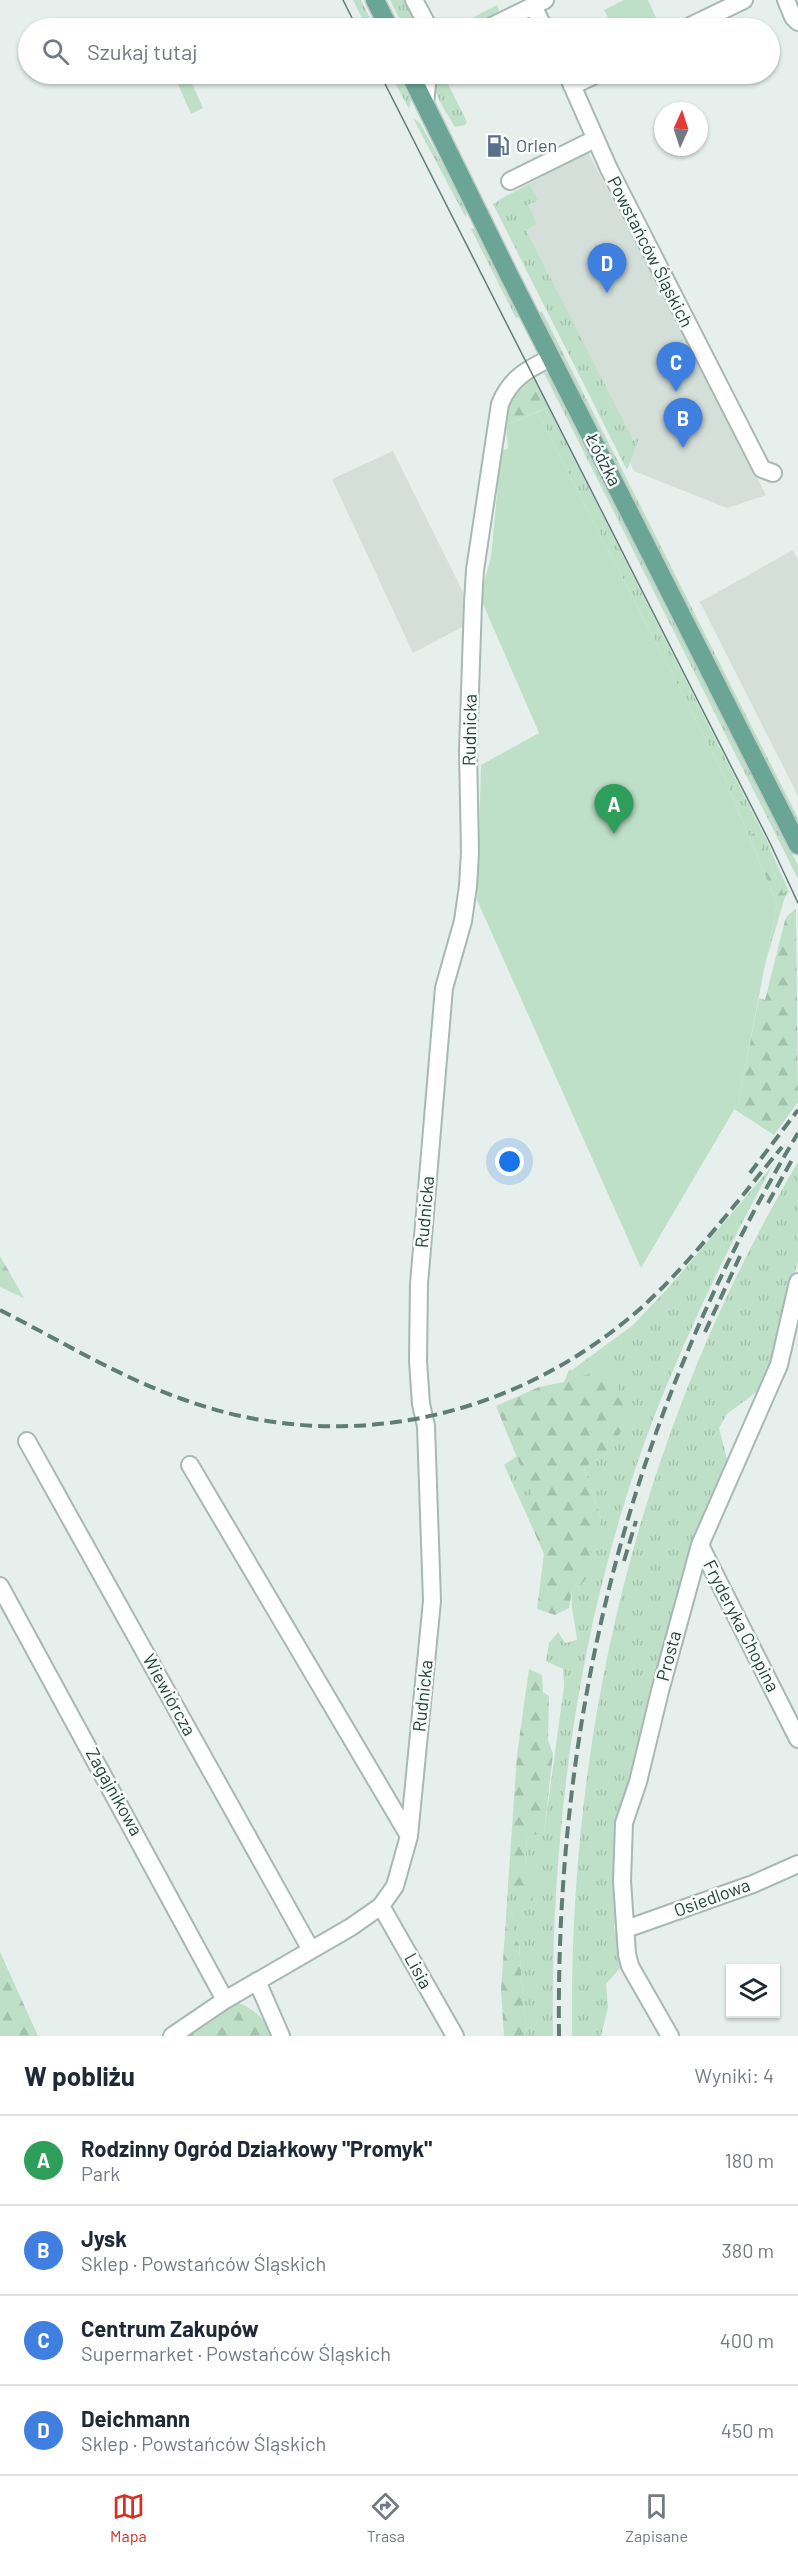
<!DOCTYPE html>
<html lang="pl">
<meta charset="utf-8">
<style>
:root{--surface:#fff;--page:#f2f2f3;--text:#1f2937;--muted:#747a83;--line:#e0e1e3;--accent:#d93025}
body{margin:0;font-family:Barlow,sans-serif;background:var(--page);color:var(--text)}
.controls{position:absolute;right:18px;bottom:18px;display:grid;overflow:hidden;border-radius:0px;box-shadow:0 2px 4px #0004}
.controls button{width:54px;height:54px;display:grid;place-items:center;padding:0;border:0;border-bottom:2px solid var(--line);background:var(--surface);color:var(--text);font:30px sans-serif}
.compass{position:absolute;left:654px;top:102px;width:54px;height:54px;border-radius:50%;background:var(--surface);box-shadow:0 2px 4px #0004;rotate:3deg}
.you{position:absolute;left:510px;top:1162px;width:21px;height:21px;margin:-15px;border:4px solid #fff;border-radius:50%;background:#1a73e8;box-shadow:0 0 0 9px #1a73e833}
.badge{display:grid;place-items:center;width:39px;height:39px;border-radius:50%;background:var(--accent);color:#fff;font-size:20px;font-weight:700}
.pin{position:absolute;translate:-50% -50px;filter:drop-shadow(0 2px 3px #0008)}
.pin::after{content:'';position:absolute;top:32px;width:21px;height:18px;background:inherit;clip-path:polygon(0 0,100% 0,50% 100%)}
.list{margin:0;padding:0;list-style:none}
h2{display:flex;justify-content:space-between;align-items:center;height:78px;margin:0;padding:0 24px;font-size:26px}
h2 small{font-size:20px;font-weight:400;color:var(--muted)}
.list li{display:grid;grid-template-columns:39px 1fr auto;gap:18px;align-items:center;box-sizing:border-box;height:90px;padding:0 24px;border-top:2px solid var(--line)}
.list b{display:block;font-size:22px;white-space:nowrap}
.list p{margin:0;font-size:20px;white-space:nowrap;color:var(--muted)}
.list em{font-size:20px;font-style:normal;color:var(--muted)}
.icon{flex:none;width:33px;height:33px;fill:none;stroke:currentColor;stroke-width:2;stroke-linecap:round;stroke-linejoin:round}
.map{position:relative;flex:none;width:798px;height:2036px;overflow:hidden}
.search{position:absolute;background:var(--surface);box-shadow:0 2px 4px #0004;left:18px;right:18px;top:18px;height:66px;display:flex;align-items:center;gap:15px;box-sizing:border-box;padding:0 21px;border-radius:33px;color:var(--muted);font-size:22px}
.sheet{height:438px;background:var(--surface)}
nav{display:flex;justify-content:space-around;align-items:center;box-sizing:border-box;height:84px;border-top:2px solid var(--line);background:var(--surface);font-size:16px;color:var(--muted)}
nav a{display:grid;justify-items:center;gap:3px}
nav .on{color:var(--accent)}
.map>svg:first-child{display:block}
</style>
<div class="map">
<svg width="798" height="2036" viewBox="0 0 798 2036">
<defs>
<pattern id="grass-tufts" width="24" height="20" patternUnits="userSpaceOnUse" patternTransform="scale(1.5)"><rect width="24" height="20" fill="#bfe0c8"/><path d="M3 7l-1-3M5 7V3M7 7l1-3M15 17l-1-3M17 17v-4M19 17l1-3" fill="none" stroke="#a4c1ad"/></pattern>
<pattern id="forest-firs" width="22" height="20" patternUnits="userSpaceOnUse" patternTransform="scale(1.5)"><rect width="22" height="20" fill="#bfe0c8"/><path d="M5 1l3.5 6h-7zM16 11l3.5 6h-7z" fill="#a4c1ad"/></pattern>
</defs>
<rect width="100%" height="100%" fill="#e6efeb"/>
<path fill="#d4dfda" d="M588 152 766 495 727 508 634 471 498 200Z
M393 451 466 598V625L413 653 332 479Z
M793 550 798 560V796L700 602Z"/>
<path fill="url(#grass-tufts)" d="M353 0H361L375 28H367Z
M390 0H408L420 28H404Z
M497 5 499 10C496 19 484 25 475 22L472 18Z
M453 18 457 20 460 28H440L437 24Z
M390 74H398L411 100 409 109Z
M434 74H443L467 122 465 125 455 127C446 111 431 92 434 74Z
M413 118 420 123 467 209 466 218Z
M529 184 538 200 528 205 537 224 526 230 633 440 639 438 627 470 493 204Z
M475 228 476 230 520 316 516 318 471 229Z
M542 311 798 818V826L539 313Z
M543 371 550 375 798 865V879Z
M548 407 768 843 789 892 785 897 756 833 749 836 777 904 721 769 537 412Z
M798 1162V1261L767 1384 727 1414 719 1428 729 1467 618 1830 614 1865 617 1915 614 1927 620 1945V1968L606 1984 608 2007 601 2036H572C568 1727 640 1429 798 1162Z
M773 1165C728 1247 688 1330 654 1417 579 1613 550 1827 553 2036H526L519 1945 514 1936V1917L507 1903 508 1885 532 1904 525 1867 527 1834H544L564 1686 563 1669 546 1661 549 1643 558 1632 565 1643 577 1640C575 1621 570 1607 572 1589L581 1585 601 1519 584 1468 608 1451 580 1377 572 1370 633 1325 669 1287Z
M517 1456 536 1503 524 1509 504 1465Z"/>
<path fill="url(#forest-firs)" d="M531 374 548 407 506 425 501 424 502 405Z
M756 832 785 897 766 961 777 904 749 836Z
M796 909 798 1102 774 1135 734 1109 738 1103 759 998 765 1000 785 920 788 915Z
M0 1256 24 1298 0 1287Z
M608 1367 630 1418 608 1451 584 1468 601 1519 589 1575 581 1585 572 1589 569 1608 555 1615 537 1609 544 1554 524 1509 535 1502 496 1406 539 1387 564 1382 569 1370H572L580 1377Z
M529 1669 542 1675 543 1692 549 1696 548 1740 553 1754 544 1834 527 1835 525 1867 535 1881 532 1905 508 1885 517 1755Z
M507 1903 514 1917V1936L519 1945 526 2036H504L501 1990Z
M0 1952 38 2036H0Z
M238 2003C253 2008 268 2021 273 2036H183Z"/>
<path fill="#bfe0c8" d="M624 0H648L658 22 643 28H613L604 10Z
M190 79 203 108 191 114 178 84Z
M537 412 721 769 777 904 738 1103 641 1268 477 900 481 765 539 733 480 597 491 557 501 452 508 448 506 425Z"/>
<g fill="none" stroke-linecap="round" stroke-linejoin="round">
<g stroke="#a8b8b2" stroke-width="20">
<path id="minor" d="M414 0 429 28
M786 0 793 17 798 22
M533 6 544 28
M488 28 545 0
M686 28 744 0
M567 74 609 169 762 469 773 473
M572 86 597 74
M425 104 428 74
M510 181 595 139
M27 1441 311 1950
M190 1465 409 1836
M700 1545 798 1739
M0 1586 225 2000
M381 1906 455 2036
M626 1929 753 1884 798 1864
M257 1981 281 2036
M172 2036 225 2000 351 1927 381 1906 395 1886 409 1836 432 1601 426 1426 421 1404 418 1361 419 1284 444 988 463 921 468 886 470 852 468 750 473 603 475 570 500 404C510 379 527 369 551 358
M670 2036 630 1966 627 1954 622 1881 624 1823 638 1782 660 1691 700 1545 779 1365 798 1282"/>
</g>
<g stroke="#c2cac8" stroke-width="21">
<path id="major" d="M375 0 389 28
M410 74 509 275 798 845"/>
</g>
<use href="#minor" stroke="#fff" stroke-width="16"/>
<use href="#major" stroke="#6aa596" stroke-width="18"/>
<path stroke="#5f7d75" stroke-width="1.5" d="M343 0 357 28
M380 74 770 843 798 903"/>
<path stroke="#5f7d75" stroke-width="4" stroke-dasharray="12 6" stroke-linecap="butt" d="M750 1173 798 1110
M768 1203 793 1158
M0 1310C61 1341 121 1378 185 1400 344 1457 515 1419 641 1308 691 1263 739 1199 782 1147
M705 1332 740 1256
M624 1561 636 1521
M559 2036C555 1711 631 1413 798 1133"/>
</g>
<defs>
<g id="fuel-bare" transform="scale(1.8)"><path d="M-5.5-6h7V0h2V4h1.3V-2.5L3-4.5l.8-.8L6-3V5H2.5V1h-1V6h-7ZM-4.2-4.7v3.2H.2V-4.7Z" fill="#5c6f8a" stroke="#f7fbf9" stroke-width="2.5" paint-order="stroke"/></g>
</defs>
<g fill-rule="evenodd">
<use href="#fuel-bare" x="498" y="146"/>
</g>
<g text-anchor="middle" stroke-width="5" stroke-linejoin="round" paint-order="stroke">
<g font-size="18" fill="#4e5e75" stroke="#f7fbf9" text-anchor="start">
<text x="516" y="152">Orlen</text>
</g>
<g font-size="18" fill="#24423a" stroke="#f7fbf9">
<text transform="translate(650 252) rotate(63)" y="6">Powstańców Śląskich</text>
<text transform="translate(603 460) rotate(63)" y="6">Łódzka</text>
<text transform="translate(470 730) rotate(-89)" y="6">Rudnicka</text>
<text transform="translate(425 1212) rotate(-85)" y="6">Rudnicka</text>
<text transform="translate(741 1626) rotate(63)" y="6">Fryderyka Chopina</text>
<text transform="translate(669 1656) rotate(-75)" y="6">Prosta</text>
<text transform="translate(169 1695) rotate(61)" y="6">Wiewiórcza</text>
<text transform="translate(423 1696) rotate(-84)" y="6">Rudnicka</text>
<text transform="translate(114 1792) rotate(61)" y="6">Zagajnikowa</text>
<text transform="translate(712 1898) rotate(-20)" y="6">Osiedlowa</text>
<text transform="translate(418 1971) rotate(61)" y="6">Lisia</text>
</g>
</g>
</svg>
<div class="controls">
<button><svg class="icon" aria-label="layers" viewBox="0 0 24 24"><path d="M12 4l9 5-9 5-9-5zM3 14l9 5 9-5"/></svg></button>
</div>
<svg class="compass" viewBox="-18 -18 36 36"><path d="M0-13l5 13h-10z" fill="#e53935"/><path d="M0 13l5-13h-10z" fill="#747a83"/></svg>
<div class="you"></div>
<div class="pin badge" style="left:614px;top:834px;background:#2e9e5b">A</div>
<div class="pin badge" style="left:683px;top:448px;background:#3f7fe0">B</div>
<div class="pin badge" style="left:676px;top:392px;background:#3f7fe0">C</div>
<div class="pin badge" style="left:607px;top:293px;background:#3f7fe0">D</div>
<div class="search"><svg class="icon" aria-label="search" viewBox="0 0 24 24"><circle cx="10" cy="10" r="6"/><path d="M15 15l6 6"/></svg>Szukaj tutaj</div>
</div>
<section class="sheet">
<h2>W pobliżu<small>Wyniki: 4</small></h2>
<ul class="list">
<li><span class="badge" style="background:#2e9e5b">A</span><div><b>Rodzinny Ogród Działkowy &quot;Promyk&quot;</b><p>Park</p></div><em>180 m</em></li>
<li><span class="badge" style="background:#3f7fe0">B</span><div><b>Jysk</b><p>Sklep · Powstańców Śląskich</p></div><em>380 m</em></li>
<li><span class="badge" style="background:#3f7fe0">C</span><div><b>Centrum Zakupów</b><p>Supermarket · Powstańców Śląskich</p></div><em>400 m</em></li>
<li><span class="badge" style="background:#3f7fe0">D</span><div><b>Deichmann</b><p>Sklep · Powstańców Śląskich</p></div><em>450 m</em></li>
</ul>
</section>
<nav>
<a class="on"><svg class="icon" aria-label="map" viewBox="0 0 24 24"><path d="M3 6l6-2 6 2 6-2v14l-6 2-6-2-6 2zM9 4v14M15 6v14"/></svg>Mapa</a>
<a><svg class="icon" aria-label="directions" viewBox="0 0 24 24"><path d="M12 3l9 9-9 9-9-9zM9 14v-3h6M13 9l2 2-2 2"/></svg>Trasa</a>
<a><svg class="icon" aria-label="saved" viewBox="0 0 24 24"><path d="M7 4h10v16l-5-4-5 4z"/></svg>Zapisane</a>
</nav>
